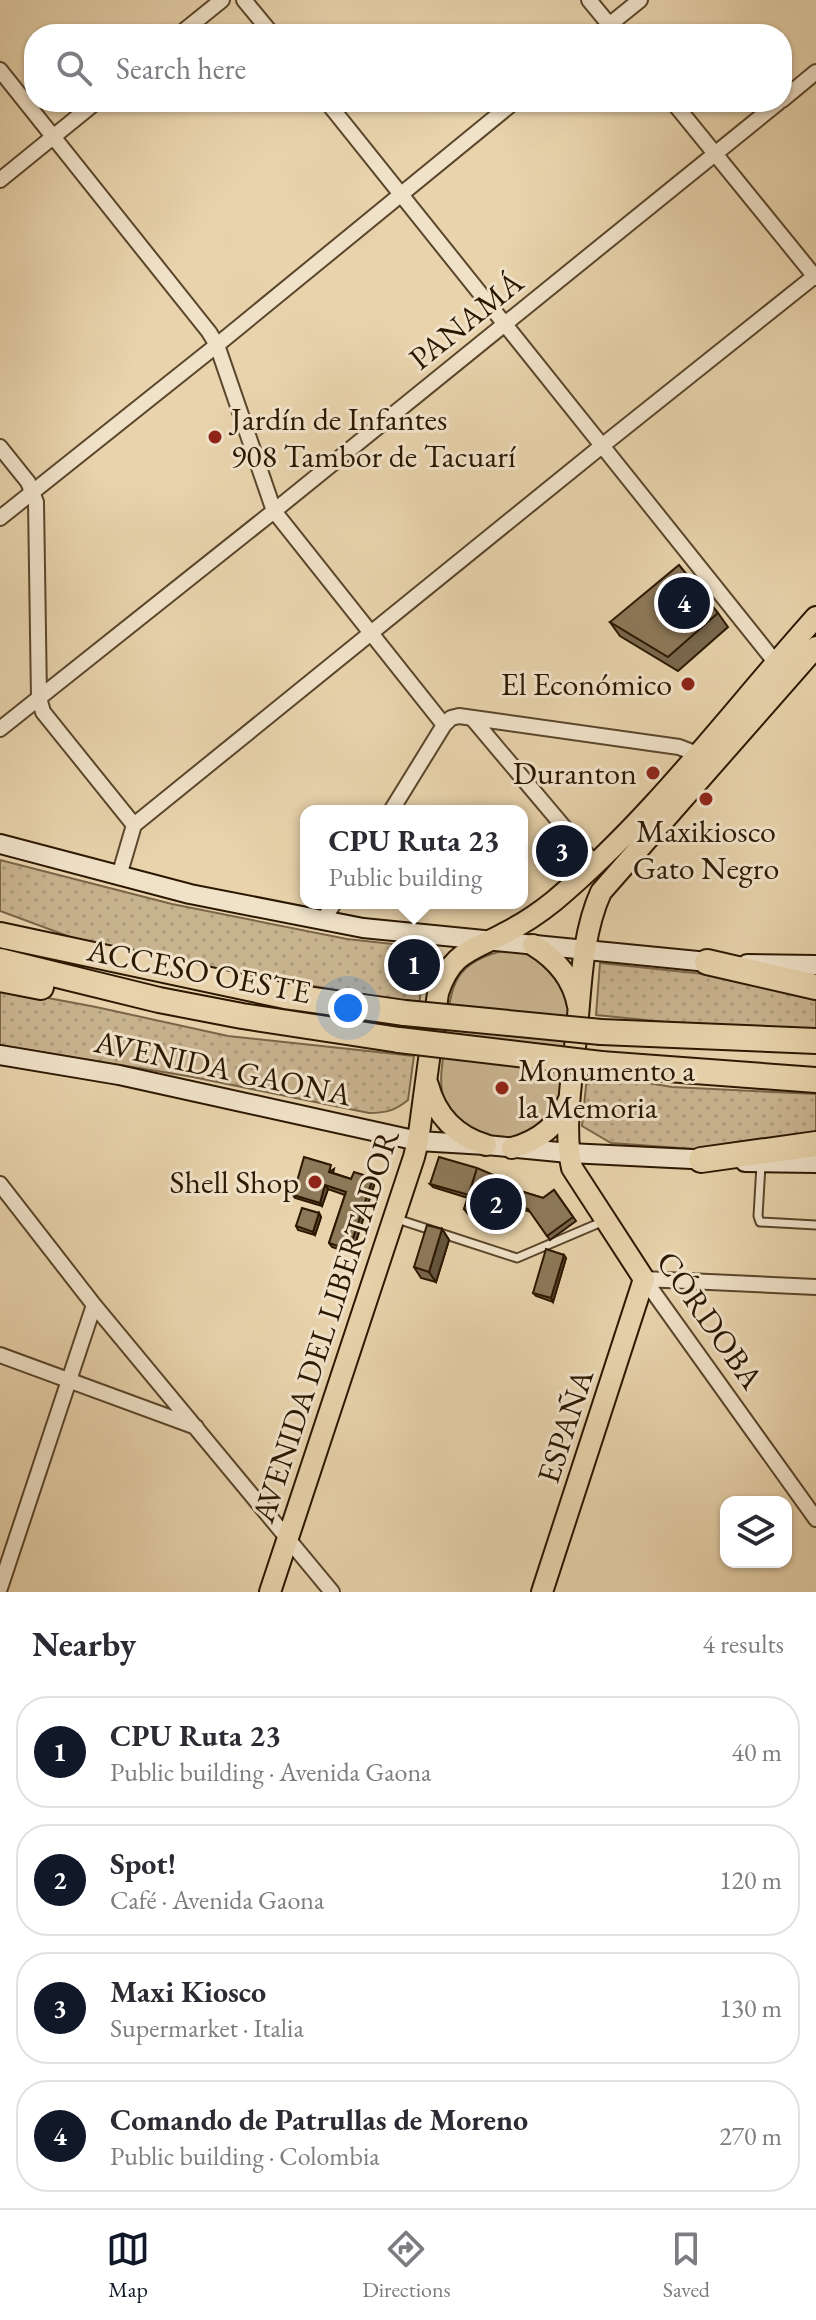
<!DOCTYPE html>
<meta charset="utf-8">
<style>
:root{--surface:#fff;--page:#f7f7f7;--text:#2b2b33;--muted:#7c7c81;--line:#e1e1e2;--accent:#111827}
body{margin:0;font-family:"EB Garamond",serif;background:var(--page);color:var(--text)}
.controls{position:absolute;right:24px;bottom:24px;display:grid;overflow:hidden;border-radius:16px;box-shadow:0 2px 6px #0004}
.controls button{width:72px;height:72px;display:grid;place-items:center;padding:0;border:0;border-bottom:2px solid var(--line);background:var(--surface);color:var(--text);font:40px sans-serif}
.you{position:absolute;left:348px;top:1008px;width:28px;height:28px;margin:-20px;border:6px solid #fff;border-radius:50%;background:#1a73e8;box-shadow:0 0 0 12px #1a73e833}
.badge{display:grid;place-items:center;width:52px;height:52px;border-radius:50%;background:var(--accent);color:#fff;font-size:26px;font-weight:700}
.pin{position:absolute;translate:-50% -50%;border:4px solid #fff;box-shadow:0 2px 8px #0006}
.popup{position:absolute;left:300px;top:805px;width:228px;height:104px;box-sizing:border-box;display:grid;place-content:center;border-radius:16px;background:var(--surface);filter:drop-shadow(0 2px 6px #0005);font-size:26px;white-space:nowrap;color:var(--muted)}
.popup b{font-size:30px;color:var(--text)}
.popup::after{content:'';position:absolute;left:50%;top:100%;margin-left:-16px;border:16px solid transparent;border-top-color:var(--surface)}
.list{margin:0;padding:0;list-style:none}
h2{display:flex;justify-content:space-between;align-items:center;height:104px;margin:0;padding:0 32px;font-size:34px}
h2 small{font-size:26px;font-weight:400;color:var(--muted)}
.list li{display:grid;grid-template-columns:52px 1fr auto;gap:24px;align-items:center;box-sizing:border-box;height:112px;margin:0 16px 16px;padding:0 16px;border:2px solid var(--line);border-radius:32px}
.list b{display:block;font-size:30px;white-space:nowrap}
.list p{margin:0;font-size:26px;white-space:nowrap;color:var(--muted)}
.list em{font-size:26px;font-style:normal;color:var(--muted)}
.icon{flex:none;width:44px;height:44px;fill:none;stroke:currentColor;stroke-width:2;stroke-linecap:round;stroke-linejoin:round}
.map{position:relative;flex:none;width:816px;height:1592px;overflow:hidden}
.search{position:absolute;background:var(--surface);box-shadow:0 2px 6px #0004;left:24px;right:24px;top:24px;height:88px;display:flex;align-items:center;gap:20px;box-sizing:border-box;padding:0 28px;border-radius:32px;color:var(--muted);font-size:30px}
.sheet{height:616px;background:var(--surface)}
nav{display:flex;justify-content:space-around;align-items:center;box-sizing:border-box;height:112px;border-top:2px solid var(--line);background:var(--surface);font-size:22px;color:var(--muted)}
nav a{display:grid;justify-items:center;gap:4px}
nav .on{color:var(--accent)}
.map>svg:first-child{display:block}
</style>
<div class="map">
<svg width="816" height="1592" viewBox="0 0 816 1592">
<defs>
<pattern id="grass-dots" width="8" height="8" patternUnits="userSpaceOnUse" patternTransform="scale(2)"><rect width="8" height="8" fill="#c8b38f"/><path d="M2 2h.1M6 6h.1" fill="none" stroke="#ac997a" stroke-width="1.8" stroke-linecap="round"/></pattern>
</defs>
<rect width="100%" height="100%" fill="#e8d3ac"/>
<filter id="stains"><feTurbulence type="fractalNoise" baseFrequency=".0025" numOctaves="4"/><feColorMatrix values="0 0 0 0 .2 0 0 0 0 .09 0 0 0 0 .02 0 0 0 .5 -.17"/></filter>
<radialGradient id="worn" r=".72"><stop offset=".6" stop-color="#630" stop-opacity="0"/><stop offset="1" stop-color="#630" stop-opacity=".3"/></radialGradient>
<path fill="url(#grass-dots)" stroke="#7a6548" stroke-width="2" d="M0 860 172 904 347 939 402 945 420 955 424 972 419 1004 125 954 84 942 0 911Z
M600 963 732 977 816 995V1029L686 1024 596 1015Z
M0 989 96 1007 228 1036 414 1056 408 1100C395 1111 385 1113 369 1113L193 1077 0 1045Z
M587 1076H607L672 1087 816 1094V1137L734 1149H694L611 1143 582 1126Z"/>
<path fill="#c8b38f" stroke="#7a6548" stroke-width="2" d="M507 950 535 952 571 994 564 1101 522 1141 470 1134C461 1123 448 1111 444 1099 438 1081 443 1061 445 1043 451 991 448 962 507 950Z"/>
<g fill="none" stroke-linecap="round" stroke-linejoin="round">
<g stroke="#5a462b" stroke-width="11">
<path id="lane" d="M761 1165 758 1216 760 1222 816 1225
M394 1218 517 1258 604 1221"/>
</g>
<g stroke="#5a462b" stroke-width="18">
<path id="street" d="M244 0 272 34
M589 0 617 34
M180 34 222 0
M598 34 640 0
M0 70 209 332 217 345 274 511 444 725
M782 100 816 72
M327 102 776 663
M673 102 816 278
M0 180 96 102
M0 447 28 482 36 502 39 698 43 712 134 825
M0 518 217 345 514 102
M472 718 595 864
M0 729 274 511 779 102
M391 811 444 725 451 718 459 716 679 747 697 754
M119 876 134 825 603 445 816 275
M324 919 334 903
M0 1184 94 1305 332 1592
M644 1279 816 1519
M644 1279 816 1287
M0 1355 196 1427
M0 1588 94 1305"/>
</g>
<g stroke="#2b1700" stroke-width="22">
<path id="secondary" d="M0 844 190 894 363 928 718 963
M747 964 816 965
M0 1055 119 1075 418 1141 486 1145 569 1153 712 1160
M745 1162 816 1163"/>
</g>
<g stroke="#2b1700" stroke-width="24">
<path id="primary" d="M533 945C556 959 573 978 578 1006
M428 1085C436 1115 456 1136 486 1145
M512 1148C538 1141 559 1125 569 1099
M270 1592 414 1157 418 1141 438 993C451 953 469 952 503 934 521 925 538 914 554 901 653 818 730 713 816 617
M542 1592 644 1279 572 1168C563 1129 572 1078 576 1038 581 991 581 936 601 892L816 647"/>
</g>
<g stroke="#2b1700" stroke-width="28">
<path id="highway" d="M0 935 285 996 405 1013
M0 961 159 1000 242 1016 399 1040
M707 962 816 987
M0 979 41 987
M601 1032 816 1041
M601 1064 816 1080
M701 1160 816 1144"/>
</g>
<use href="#lane" stroke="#f0e2c9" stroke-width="7"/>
<use href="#street" stroke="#f0e2c9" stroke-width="14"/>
<use href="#secondary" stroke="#f0e2c9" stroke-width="18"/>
<use href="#primary" stroke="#e8d3ac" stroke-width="20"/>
<use href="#highway" stroke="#e8d3ac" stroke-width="24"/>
<g stroke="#2b1700" stroke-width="28" stroke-linecap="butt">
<path id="highway-bridge" d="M405 1013 601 1032
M399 1040 601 1064"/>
</g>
<use href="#highway-bridge" stroke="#e8d3ac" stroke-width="24"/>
</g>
<path fill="#79684d" stroke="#2b1700" stroke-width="2" d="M718 613 728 627 678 671 620 636 610 622Z
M334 1169 333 1173 351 1179 375 1182 352 1254 332 1247 329 1243 345 1195 328 1189 322 1206 295 1198 293 1195Z
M430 1184 517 1190 543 1198 554 1190 576 1221 550 1240 531 1212 515 1207 507 1230 472 1219 464 1209 468 1198 433 1187Z
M319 1213 321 1217 315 1235 298 1230 296 1226Z
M442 1229 449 1240 436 1282 421 1278 414 1267Z
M566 1258 553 1302 536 1296 533 1293Z"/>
<path fill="#63553e" stroke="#2b1700" stroke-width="2" d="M373 1178 375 1182 352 1254 349 1250Z
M512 1183 520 1193 513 1204 515 1207 507 1230 500 1220Z
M325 1185 328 1189 322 1206 320 1203Z
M319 1213 321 1217 315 1235 313 1232Z
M442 1229 449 1240 436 1282 429 1272Z
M564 1255 566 1258 553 1302 551 1298Z"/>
<path fill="#8d7959" stroke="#2b1700" stroke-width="2" d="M679 565 718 613 668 657 610 622Z
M304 1157 331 1165 329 1172 351 1179 354 1172 373 1178 349 1250 329 1243 346 1192 325 1185 320 1203 293 1195Z
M439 1157 477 1168 469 1195 430 1184Z
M477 1168 512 1183 500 1220 464 1209Z
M517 1190 543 1198 554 1190 573 1217 547 1236 528 1209 513 1204Z
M302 1208 319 1213 313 1232 296 1226Z
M427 1225 442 1229 429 1272 414 1267Z
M546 1249 564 1255 551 1298 533 1293Z"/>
<g fill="#8f2418" stroke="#f0e2c9" stroke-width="3">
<circle cx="215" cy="437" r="8"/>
<circle cx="688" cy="684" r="8"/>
<circle cx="653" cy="773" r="8"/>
<circle cx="706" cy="799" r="8"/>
<circle cx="502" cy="1088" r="8"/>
<circle cx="315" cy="1182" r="8"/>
</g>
<g text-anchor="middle" stroke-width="6" stroke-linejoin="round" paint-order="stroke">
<g font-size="32" fill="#2b1700" stroke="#f0e2c9">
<text transform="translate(466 320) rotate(-39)" y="11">PANAMÁ</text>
<text transform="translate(199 971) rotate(11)" y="11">ACCESO OESTE</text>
<text transform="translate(223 1068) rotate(12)" y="11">AVENIDA GAONA</text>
<text transform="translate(710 1320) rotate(55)" y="11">CÓRDOBA</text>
<text transform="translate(325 1326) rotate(-72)" y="11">AVENIDA DEL LIBERTADOR</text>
<text transform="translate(565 1426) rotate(-72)" y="11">ESPAÑA</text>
</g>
<g font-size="32" fill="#2b1700" stroke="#f0e2c9" text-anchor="end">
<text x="231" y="430" text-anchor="start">Jardín de Infantes<tspan x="231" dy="37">908 Tambor de Tacuarí</tspan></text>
<text x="672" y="695">El Económico</text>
<text x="637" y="784">Duranton</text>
<text x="706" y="842" text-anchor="middle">Maxikiosco<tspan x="706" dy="37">Gato Negro</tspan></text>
<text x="518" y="1081" text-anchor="start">Monumento a<tspan x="518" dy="37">la Memoria</tspan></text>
<text x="299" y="1193">Shell Shop</text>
</g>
</g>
<rect width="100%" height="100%" filter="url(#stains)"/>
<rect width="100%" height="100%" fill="url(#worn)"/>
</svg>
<div class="controls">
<button><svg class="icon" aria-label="layers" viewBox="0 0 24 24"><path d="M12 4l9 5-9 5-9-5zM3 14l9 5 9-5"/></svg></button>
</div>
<div class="you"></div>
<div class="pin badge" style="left:414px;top:965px">1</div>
<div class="popup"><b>CPU Ruta 23</b>Public building</div>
<div class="pin badge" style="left:496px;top:1204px">2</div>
<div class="pin badge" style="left:562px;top:851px">3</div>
<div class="pin badge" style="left:684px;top:603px">4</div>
<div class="search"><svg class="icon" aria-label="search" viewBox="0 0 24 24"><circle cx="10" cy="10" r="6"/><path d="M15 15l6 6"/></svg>Search here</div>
</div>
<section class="sheet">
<h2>Nearby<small>4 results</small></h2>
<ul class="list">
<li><span class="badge">1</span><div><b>CPU Ruta 23</b><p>Public building · Avenida Gaona</p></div><em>40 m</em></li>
<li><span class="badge">2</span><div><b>Spot!</b><p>Café · Avenida Gaona</p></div><em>120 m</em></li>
<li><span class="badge">3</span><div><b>Maxi Kiosco</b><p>Supermarket · Italia</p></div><em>130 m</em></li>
<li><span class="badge">4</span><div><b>Comando de Patrullas de Moreno</b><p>Public building · Colombia</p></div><em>270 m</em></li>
</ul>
</section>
<nav>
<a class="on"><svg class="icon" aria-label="map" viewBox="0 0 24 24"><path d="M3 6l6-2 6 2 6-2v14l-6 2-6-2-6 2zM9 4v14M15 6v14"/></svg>Map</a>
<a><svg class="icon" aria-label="directions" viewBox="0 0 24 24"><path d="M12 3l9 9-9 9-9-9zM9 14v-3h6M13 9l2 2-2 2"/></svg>Directions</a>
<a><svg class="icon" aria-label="saved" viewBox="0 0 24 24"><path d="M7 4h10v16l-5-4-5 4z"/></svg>Saved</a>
</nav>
